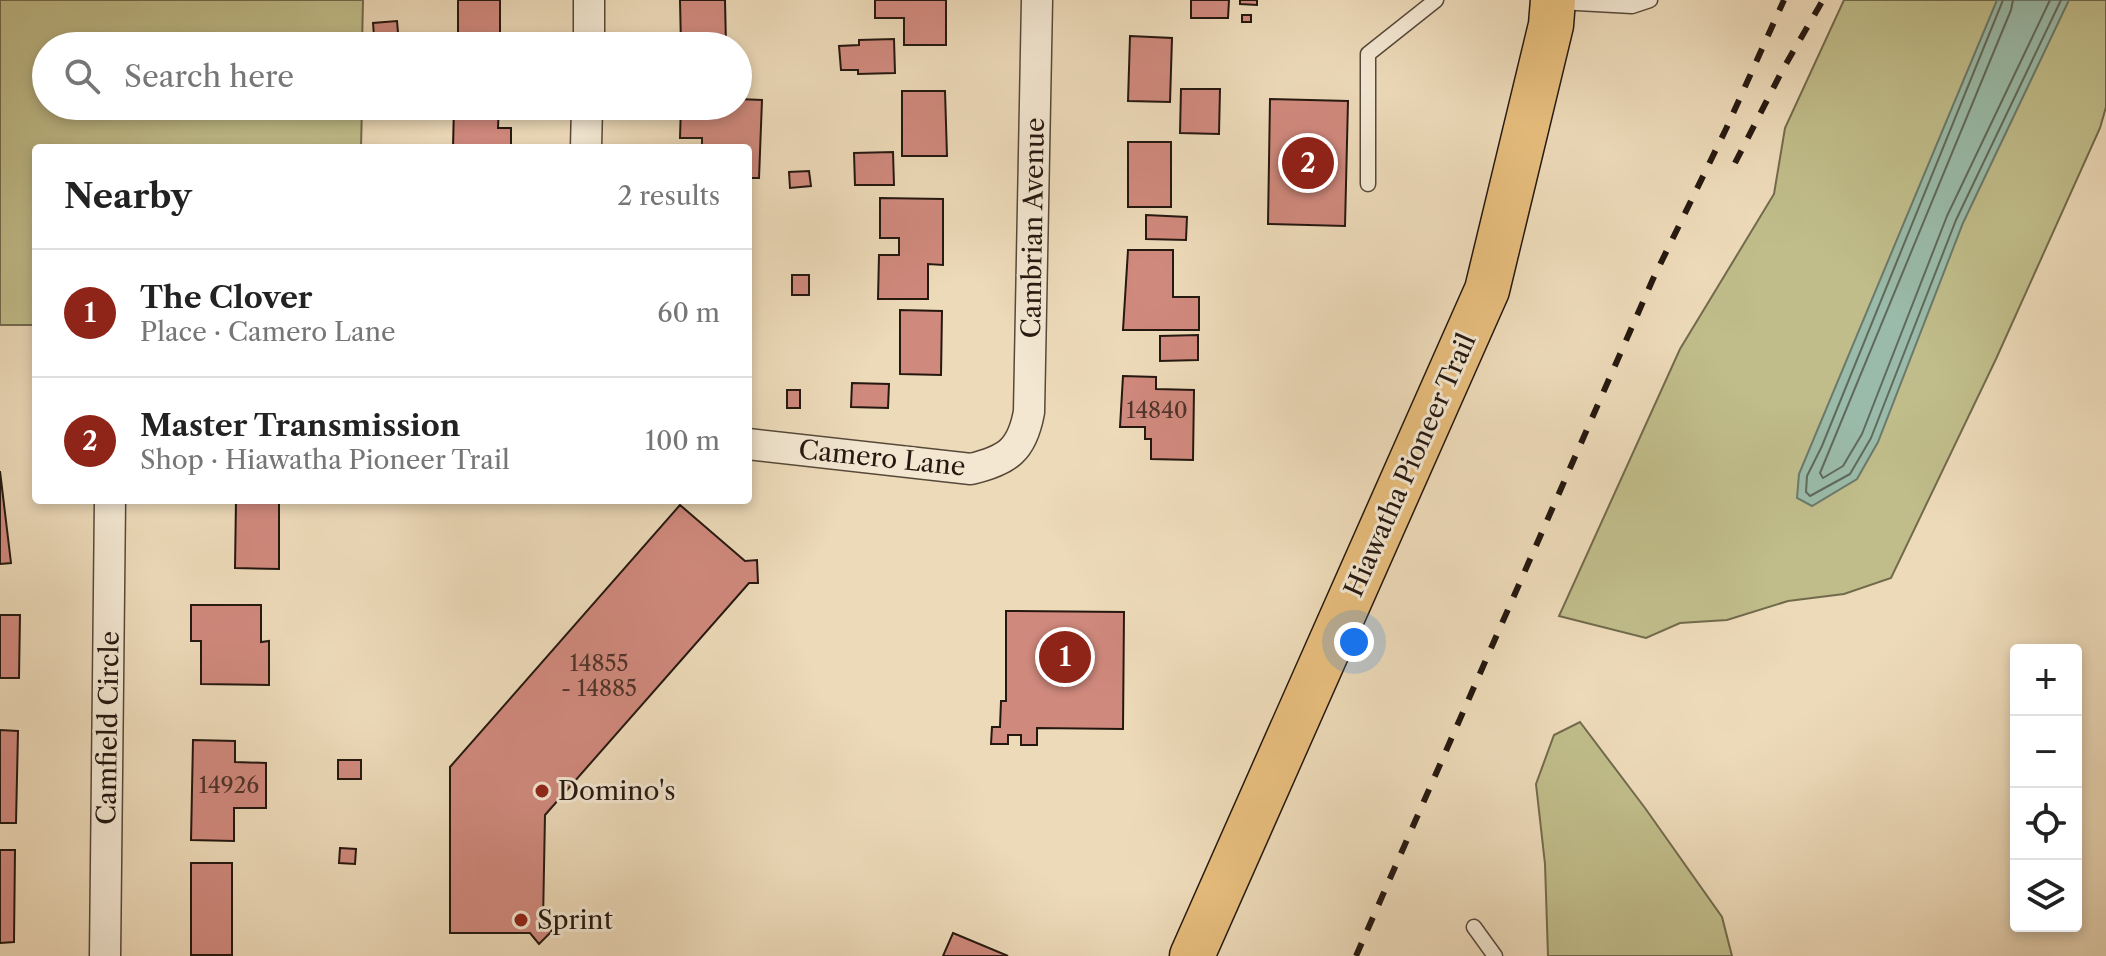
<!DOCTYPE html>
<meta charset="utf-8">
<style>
:root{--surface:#fff;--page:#f2f2f2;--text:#222;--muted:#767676;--line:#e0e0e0;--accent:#8f2418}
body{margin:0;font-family:"Libre Caslon Text",serif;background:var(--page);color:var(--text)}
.controls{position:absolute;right:24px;bottom:24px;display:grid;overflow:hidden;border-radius:8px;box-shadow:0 4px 12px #0003}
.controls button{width:72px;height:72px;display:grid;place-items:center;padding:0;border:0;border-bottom:2px solid var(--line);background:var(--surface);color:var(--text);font:40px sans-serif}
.you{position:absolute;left:1354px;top:642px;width:28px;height:28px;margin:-20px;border:6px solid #fff;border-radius:50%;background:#1a73e8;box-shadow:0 0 0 12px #1a73e833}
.badge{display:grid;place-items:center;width:52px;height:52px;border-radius:50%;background:var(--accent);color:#fff;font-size:26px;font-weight:700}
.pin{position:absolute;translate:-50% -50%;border:4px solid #fff;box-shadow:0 2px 8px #0006}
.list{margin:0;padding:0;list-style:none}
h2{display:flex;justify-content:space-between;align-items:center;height:104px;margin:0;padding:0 32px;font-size:34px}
h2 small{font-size:26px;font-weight:400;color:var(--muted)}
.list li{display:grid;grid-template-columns:52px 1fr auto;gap:24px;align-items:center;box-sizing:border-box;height:128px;padding:0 32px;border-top:2px solid var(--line)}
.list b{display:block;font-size:30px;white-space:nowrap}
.list p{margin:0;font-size:26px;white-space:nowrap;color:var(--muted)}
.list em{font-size:26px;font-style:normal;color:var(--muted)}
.icon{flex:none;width:44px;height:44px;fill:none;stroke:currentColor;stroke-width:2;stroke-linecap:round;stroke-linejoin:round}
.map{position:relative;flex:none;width:2106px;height:956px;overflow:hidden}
.search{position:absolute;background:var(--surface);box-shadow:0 4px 12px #0003;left:32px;top:32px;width:720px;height:88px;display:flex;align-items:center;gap:20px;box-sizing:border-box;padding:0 28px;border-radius:44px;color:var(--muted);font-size:30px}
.panel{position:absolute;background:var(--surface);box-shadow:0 4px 12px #0003;left:32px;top:144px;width:720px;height:360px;border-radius:8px}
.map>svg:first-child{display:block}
</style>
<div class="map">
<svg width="2106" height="956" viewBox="0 0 2106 956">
<rect width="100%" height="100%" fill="#eddab9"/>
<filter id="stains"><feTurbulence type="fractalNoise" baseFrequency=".0025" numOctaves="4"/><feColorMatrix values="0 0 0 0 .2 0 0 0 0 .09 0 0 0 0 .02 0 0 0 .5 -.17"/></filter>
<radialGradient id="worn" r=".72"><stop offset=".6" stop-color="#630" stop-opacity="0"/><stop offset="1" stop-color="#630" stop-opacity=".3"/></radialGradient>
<path fill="#c0bd8a" stroke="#726a4d" stroke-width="2" d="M0 0H363L362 46H46V106H362L361 148H36V325H0Z
M1844 0H2106V107L2100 128 1996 359 1891 578 1844 594 1788 601 1727 620 1680 623 1646 638 1559 616 1680 349 1774 194 1785 128Z
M1580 722 1645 808 1722 917 1732 956H1548L1545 864 1536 784 1554 735Z"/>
<path fill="#9abba9" stroke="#6b7a6c" stroke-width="2" d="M1997 0H2069L1963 223 1878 442 1857 479 1812 506 1797 498 1799 474Z"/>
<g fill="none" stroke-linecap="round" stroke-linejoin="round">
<path stroke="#606a5c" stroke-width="2" d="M2003 0 1822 446 1807 476 1806 492 1810 496 1850 474 1871 438 1956 220 2061 0
M2013 0 2011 10 1820 473 1823 478 1843 466 1862 434 1947 216 2050 0"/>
</g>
<path fill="#d0897d" stroke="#251810" stroke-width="2" d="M458 0H500V33H512V46H458Z
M680 0H725L726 46H681Z
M875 0H946V45H904V18H875Z
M1191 0H1229L1228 18H1191Z
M1240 0H1257V5L1240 4Z
M1242 15H1251V22H1242Z
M397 21 398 33 374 36 373 23Z
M1130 36 1172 38 1170 102 1128 101Z
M894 39 895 73 858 74V70H841L839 46 859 45V40Z
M1181 89H1220L1219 134 1180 133Z
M902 91H945L947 156H902Z
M738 99 762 100 759 178H748V148H702V138H680L681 106H738Z
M1270 99 1348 101 1345 226 1268 224Z
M454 106H499L498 128H511V148H453Z
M1128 142H1171V207H1128Z
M893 152 894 185H855L854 153Z
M809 171 811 186 790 188 789 172Z
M880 198 943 199V265L928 264V299H878L879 255H899V238H880Z
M1146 215 1187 217 1186 240 1146 239Z
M1128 250H1173V297H1199V330H1123Z
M792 275H809V295H792Z
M900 310 942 311 941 375 900 374Z
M1198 335V360L1160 361V336Z
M1123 376 1156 377V389L1194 390 1193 460 1151 459V439H1145V427H1120Z
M852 383 889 384 888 408 851 407Z
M787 390H800V408H787Z
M0 471 11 563 0 564Z
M236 500H279V569L235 568Z
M680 505 745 561 757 560 758 583H749L545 815 543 921 552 931 539 944 530 933H450V767Z
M191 605H261V642L269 641V685L201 684V641H191Z
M1006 611 1124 612 1123 729 1037 728V745H1021V735H1008V744H991L992 727H1000L1001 701H1006Z
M0 615H20L19 678H0Z
M0 730 18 731 16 823H0Z
M193 740 235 741V762L266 763V808H234V841L191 840Z
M338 760H361V779H338Z
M340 848 356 849 355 864 339 863Z
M0 850H15L14 942 0 943Z
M191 863H232V955H191Z
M953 933 1008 956H943Z"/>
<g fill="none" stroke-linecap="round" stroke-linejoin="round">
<g stroke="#57483a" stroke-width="17">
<path id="service" d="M1559 2 1632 6 1650 0
M1368 184V54L1436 0
M1474 927 1495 956"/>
</g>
<g stroke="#57483a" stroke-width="33">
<path id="minor" d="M589 46V0
M586 148 587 106
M748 444 971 469C1008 460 1022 450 1029 412L1037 0
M105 956 110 500"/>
</g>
<g stroke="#251810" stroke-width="47">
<path id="primary" d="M1192 956 1487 290 1551 25 1553 0"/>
</g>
<use href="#service" stroke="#f3e7d2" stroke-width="14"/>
<use href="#minor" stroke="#f3e7d2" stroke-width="30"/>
<use href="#primary" stroke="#e6bd7c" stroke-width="44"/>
<path stroke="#251810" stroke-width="6" stroke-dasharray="14 14" stroke-linecap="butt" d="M1735 163 1783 69 1823 0
M1356 956 1653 279 1726 129 1784 0"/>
</g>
<g fill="#8f2418" stroke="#f3e7d2" stroke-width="3">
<circle cx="542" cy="791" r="8"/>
<circle cx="521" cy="920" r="8"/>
</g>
<g text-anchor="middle" stroke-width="6" stroke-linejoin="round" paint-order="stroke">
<g font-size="22" fill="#50342b">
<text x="1157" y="418">14840</text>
<text x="599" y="671">14855<tspan x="599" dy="25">- 14885</tspan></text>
<text x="229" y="793">14926</text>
</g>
<g font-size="26" fill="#251810" stroke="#f3e7d2">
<text transform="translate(1033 228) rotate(-89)" y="9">Cambrian Avenue</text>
<text transform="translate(882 458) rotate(6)" y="9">Camero Lane</text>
<text transform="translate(1410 465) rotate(-66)" y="9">Hiawatha Pioneer Trail</text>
<text transform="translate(108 728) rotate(-89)" y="9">Camfield Circle</text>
</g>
<g font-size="26" fill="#251810" stroke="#f3e7d2" text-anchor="start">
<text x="558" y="800">Domino's</text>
<text x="537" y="929">Sprint</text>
</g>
</g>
<rect width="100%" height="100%" filter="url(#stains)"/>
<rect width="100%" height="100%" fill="url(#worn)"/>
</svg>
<div class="controls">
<button>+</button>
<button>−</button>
<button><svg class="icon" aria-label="locate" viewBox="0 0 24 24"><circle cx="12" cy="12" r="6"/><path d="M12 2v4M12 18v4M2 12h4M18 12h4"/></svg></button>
<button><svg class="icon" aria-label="layers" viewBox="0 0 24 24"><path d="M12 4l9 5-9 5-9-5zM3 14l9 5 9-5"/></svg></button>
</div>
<div class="you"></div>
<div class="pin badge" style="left:1065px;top:657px">1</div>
<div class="pin badge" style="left:1308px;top:163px">2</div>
<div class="search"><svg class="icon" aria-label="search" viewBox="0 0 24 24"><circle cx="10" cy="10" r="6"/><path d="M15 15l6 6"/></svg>Search here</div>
<section class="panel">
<h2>Nearby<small>2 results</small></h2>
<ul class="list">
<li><span class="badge">1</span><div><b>The Clover</b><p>Place · Camero Lane</p></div><em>60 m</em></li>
<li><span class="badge">2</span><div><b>Master Transmission</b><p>Shop · Hiawatha Pioneer Trail</p></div><em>100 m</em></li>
</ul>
</section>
</div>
